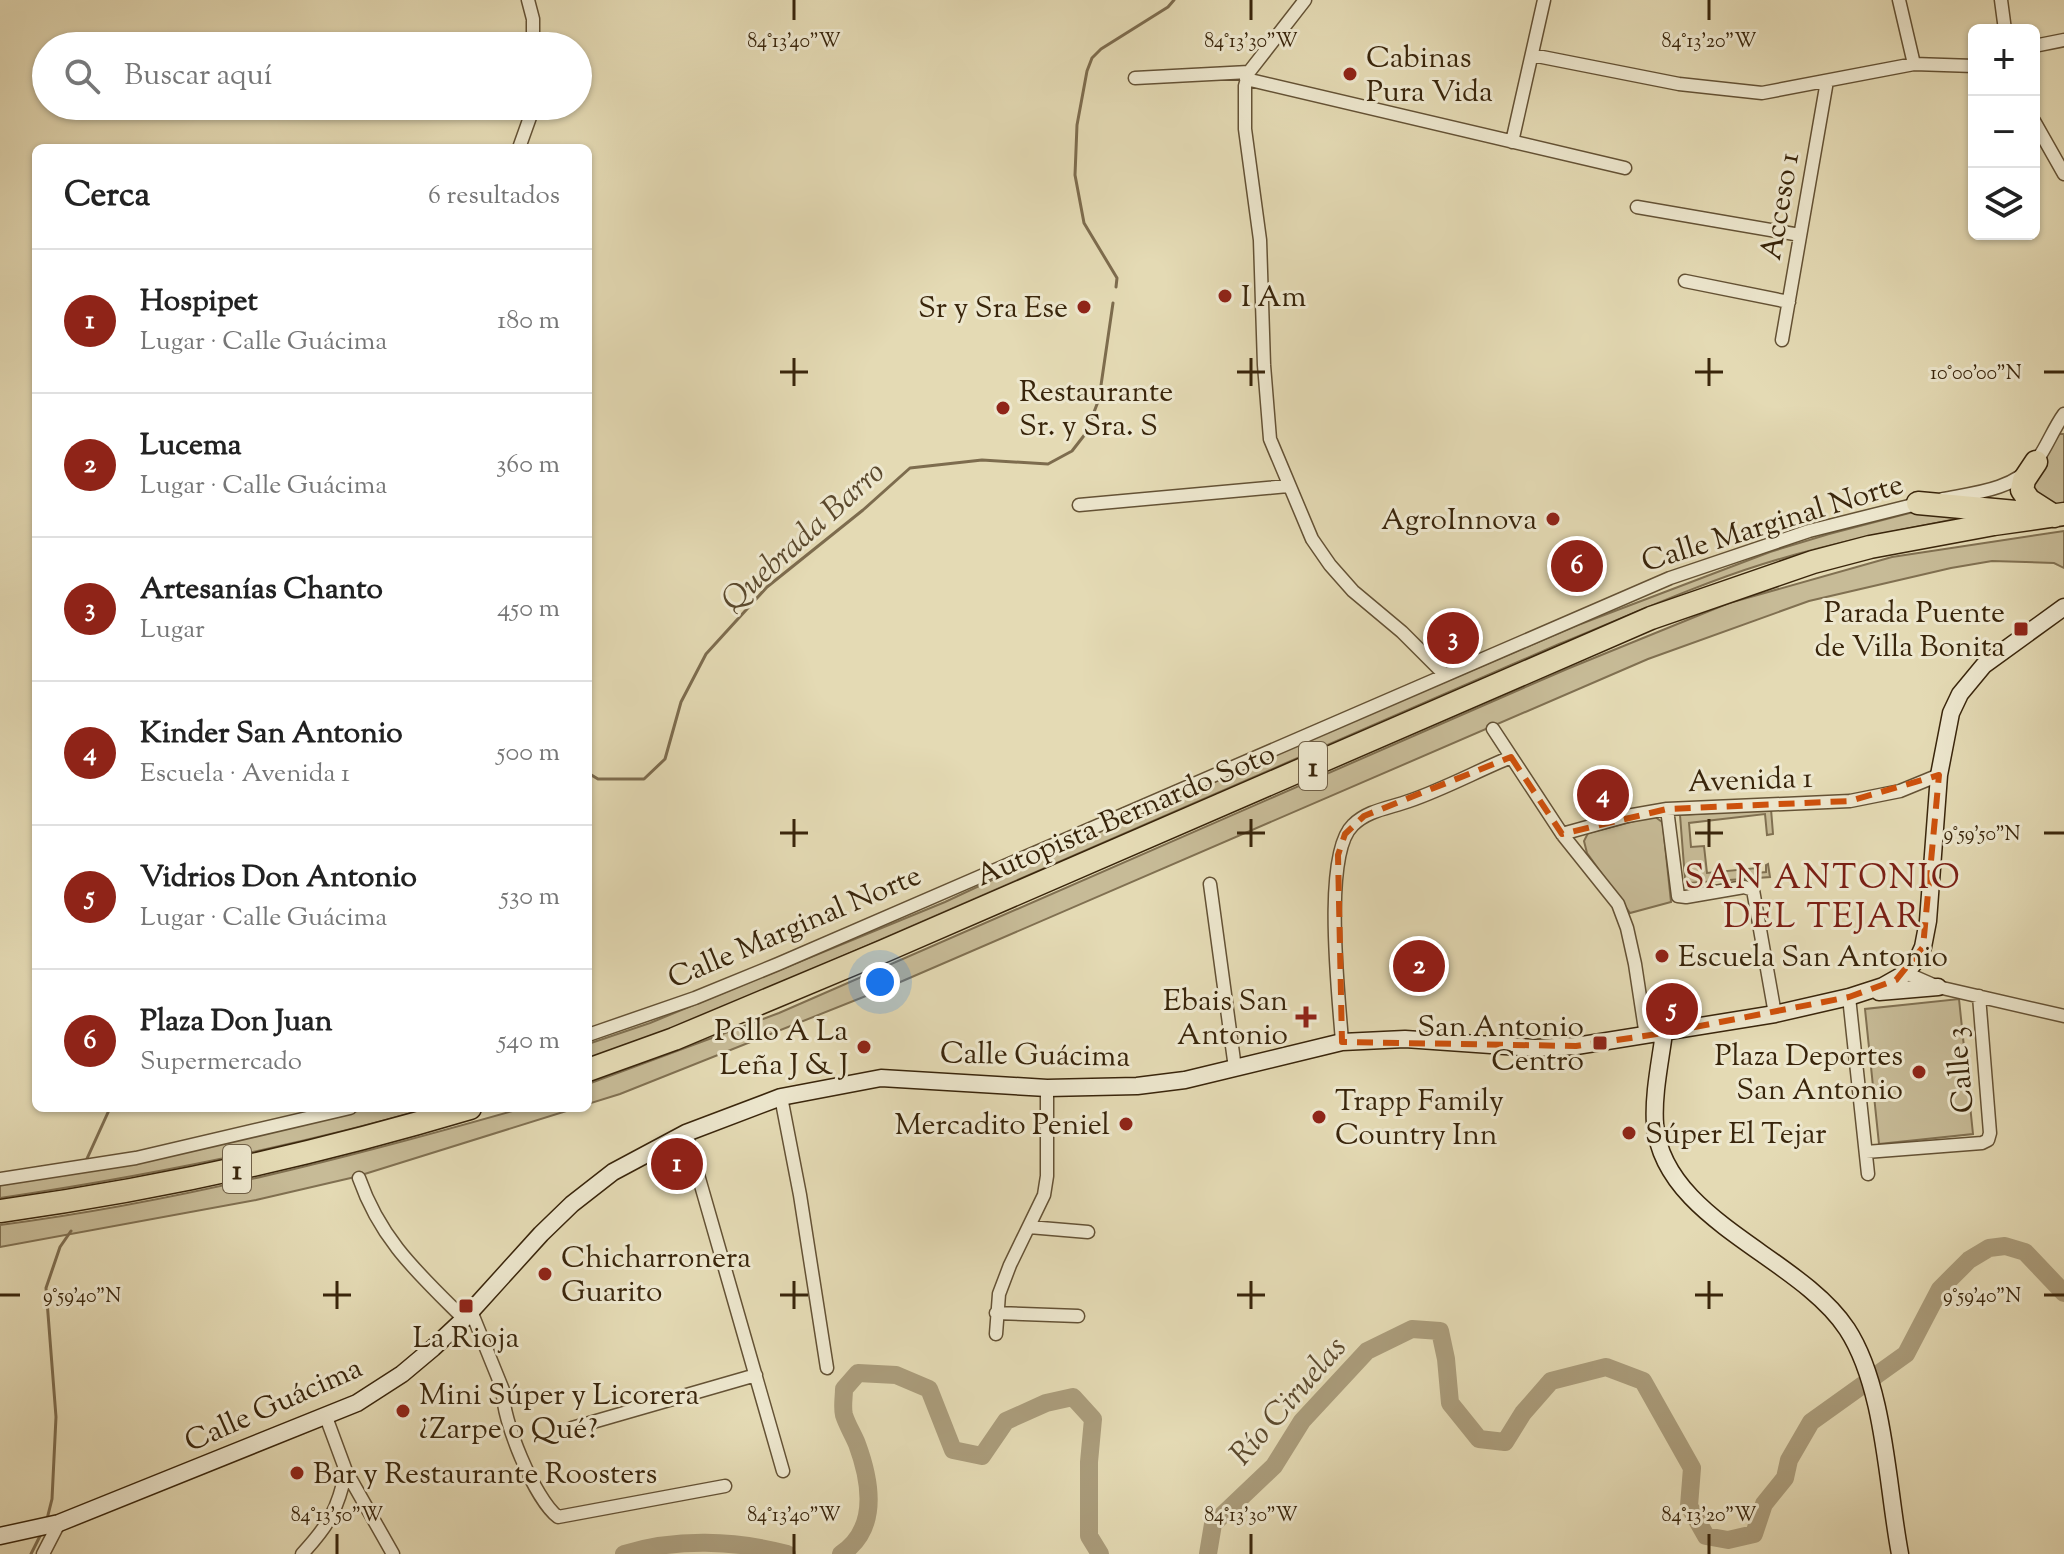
<!DOCTYPE html>
<html lang="es">
<meta charset="utf-8">
<style>
:root{--surface:#fff;--page:#f6f6f6;--text:#222;--muted:#767676;--line:#e0e0e0;--accent:#8f2418}
body{margin:0;font-family:"Sorts Mill Goudy",serif;background:var(--page);color:var(--text)}
.controls{position:absolute;right:24px;top:24px;display:grid;overflow:hidden;border-radius:12px;box-shadow:0 2px 6px #0004}
.controls button{width:72px;height:72px;display:grid;place-items:center;padding:0;border:0;border-bottom:2px solid var(--line);background:var(--surface);color:var(--text);font:40px sans-serif}
.you{position:absolute;left:880px;top:982px;width:28px;height:28px;margin:-20px;border:6px solid #fff;border-radius:50%;background:#1a73e8;box-shadow:0 0 0 12px #1a73e833}
.badge{display:grid;place-items:center;width:52px;height:52px;border-radius:50%;background:var(--accent);color:#fff;font-size:26px;font-weight:700}
.pin{position:absolute;translate:-50% -50%;border:4px solid #fff;box-shadow:0 2px 8px #0006}
.list{margin:0;padding:0;list-style:none}
h2{display:flex;justify-content:space-between;align-items:center;height:104px;margin:0;padding:0 32px;font-size:34px}
h2 small{font-size:26px;font-weight:400;color:var(--muted)}
.list li{display:grid;grid-template-columns:52px 1fr auto;gap:24px;align-items:center;box-sizing:border-box;height:144px;padding:0 32px;border-top:2px solid var(--line)}
.list b{display:block;font-size:30px;white-space:nowrap}
.list p{margin:0;font-size:26px;white-space:nowrap;color:var(--muted)}
.list em{font-size:26px;font-style:normal;color:var(--muted)}
.icon{flex:none;width:44px;height:44px;fill:none;stroke:currentColor;stroke-width:2;stroke-linecap:round;stroke-linejoin:round}
.map{position:relative;flex:none;width:2064px;height:1554px;overflow:hidden}
.search{position:absolute;background:var(--surface);box-shadow:0 2px 6px #0004;left:32px;top:32px;width:560px;height:88px;display:flex;align-items:center;gap:20px;box-sizing:border-box;padding:0 28px;border-radius:44px;color:var(--muted);font-size:30px}
.panel{position:absolute;background:var(--surface);box-shadow:0 2px 6px #0004;left:32px;top:144px;width:560px;height:968px;border-radius:12px}
.map>svg:first-child{display:block}
</style>
<div class="map">
<svg width="2064" height="1554" viewBox="0 0 2064 1554">
<rect width="100%" height="100%" fill="#e4dab4"/>
<filter id="stains"><feTurbulence type="fractalNoise" baseFrequency=".0025" numOctaves="4"/><feColorMatrix values="0 0 0 0 .2 0 0 0 0 .09 0 0 0 0 .02 0 0 0 .5 -.17"/></filter>
<radialGradient id="worn" r=".72"><stop offset=".6" stop-color="#630" stop-opacity="0"/><stop offset="1" stop-color="#630" stop-opacity=".3"/></radialGradient>
<path fill="#c7bb97" stroke="#807051" stroke-width="2" d="M2058 434H2064V507L2052 508 2030 487Z
M1921 510 1977 515C1904 529 1833 542 1763 564 1693 586 1626 617 1559 644L818 967 692 1021 588 1059V1044L650 1023 945 902 1088 835 1578 625 1770 552 1829 534Z
M2064 531V568L2054 563 1992 561 1951 568 1809 601 1648 659 891 986 620 1094 588 1104V1084L779 1013 1567 669 1729 603 1892 557Z
M1771 809 1773 834 1767 835 1765 814 1689 823 1691 847 1704 846 1707 873 1757 868V873L1766 872V865L1768 864 1770 877 1689 883 1685 879 1680 815Z
M1654 816 1662 822 1663 826 1671 902 1630 913 1587 853 1584 841 1588 833Z
M1959 999 1973 1134 1879 1144 1865 1009Z
M370 1108H430C288 1148 146 1176 0 1198V1185L241 1139Z
M523 1108H576L355 1177 256 1200 0 1247V1225C178 1202 351 1157 523 1108Z"/>
<g fill="none" stroke-linecap="round" stroke-linejoin="round">
<path stroke="#7d6c4e" stroke-width="3" d="M1116 287 1117 278 1084 223 1075 175 1077 125 1087 71 1092 58 1101 49 1168 7 1174 0
M588 773 598 779H644L665 759 681 702 706 654 767 587 863 510 910 468 982 460 1048 464 1072 451 1086 433 1099 399 1113 303
M85 1163 110 1108
M47 1519 52 1499 56 1417 46 1288 60 1247 71 1231
M31 1554 41 1534"/>
<path stroke="#aa9c7b" stroke-width="18" d="M624 1554C676 1538 735 1540 787 1554
M841 1554C879 1529 871 1482 857 1444 853 1434 847 1425 844 1415 842 1407 844 1397 844 1389L858 1373 896 1375 929 1389 953 1450 982 1456 1006 1421 1046 1403 1073 1397 1093 1419 1089 1462V1536L1100 1554
M1208 1554 1213 1524 1274 1466 1302 1421 1367 1351 1412 1329 1440 1331 1446 1359 1450 1403 1479 1439 1505 1442 1523 1413 1551 1381 1606 1367 1643 1381 1692 1468 1689 1506 1706 1536 1728 1540 1754 1534 1764 1504 1785 1478 1789 1460 1811 1422 1906 1354 1940 1289 1969 1260 1989 1248 2005 1246 2025 1252 2064 1293"/>
<g stroke="#645235" stroke-width="15">
<path id="street" d="M528 0 533 19V46
M1305 0 1249 72 1245 86V129L1260 240 1264 365 1270 439 1312 539 1330 565 1353 591 1402 632 1444 674
M1899 0 1914 64
M2001 0 2005 30
M2034 46 2064 40
M1532 55 1679 84 1762 93 1914 64 1974 66
M1135 78 1249 72
M1246 79 1625 168
M2034 121 2064 174
M1512 142 1544 0
M519 148 534 106
M1637 207 1800 235
M1685 281 1789 302
M1782 340 1827 81
M1943 499C1974 493 2013 490 2035 463 2046 449 2053 429 2064 414
M1079 505 1288 486
M1493 729 1562 834 1618 904 1627 928 1635 964 1646 1036
M1667 809 1678 896 1686 897 1744 887 1753 890 1775 1014
M1562 834 1627 816 1667 809 1850 801 1900 791 1939 775
M1210 884 1235 1068
M1906 973 1938 987 2064 1016
M1849 997 1868 1174
M588 1035 695 998 778 964 1670 578 1809 531 1921 503
M1342 1042C1339 997 1322 854 1353 825 1368 810 1390 808 1409 801 1444 789 1477 771 1511 757
M781 1097 800 1195 827 1368
M686 1133 783 1471
M1866 1152 1982 1143 1988 1140 1990 1133 1979 996
M359 1178C381 1241 419 1274 464 1319
M0 1179 136 1158 350 1108
M1029 1227 1088 1232
M471 1311 503 1390C501 1418 535 1500 558 1517L725 1486
M996 1313 1078 1316
M996 1334 999 1294 1010 1265 1044 1195 1047 1176V1088
M326 1417 346 1471 393 1554
M572 1428 756 1375
M43 1554 59 1523
M302 1554C329 1525 338 1509 346 1471"/>
</g>
<g stroke="#39250b" stroke-width="19">
<path id="secondary" d="M1879 992 1938 987
M1664 1033C1660 1063 1653 1095 1655 1124 1663 1220 1799 1256 1847 1329 1885 1387 1887 1486 1900 1554
M0 1536 59 1523 357 1403 402 1374 433 1348 464 1319 541 1234 572 1204 613 1172 686 1133 781 1097 881 1078 1047 1088 1137 1086 1185 1080 1342 1042 1405 1039 1535 1048 1576 1046 1775 1014 1849 997 1883 986 1906 973 1918 958 1923 947 1928 921 1939 775 1951 713 1960 694 1984 665 2064 607"/>
</g>
<g stroke="#39250b" stroke-width="25">
<path id="highway" d="M2036 462 2024 480 2022 490 2029 500 2054 516
M1918 503 2016 512
M588 1070 674 1039 884 951 1651 618 1813 562 1870 547 1994 524 2064 514
M0 1211C159 1189 316 1154 470 1108"/>
</g>
<use href="#street" stroke="#ede7ce" stroke-width="12"/>
<use href="#secondary" stroke="#ede7ce" stroke-width="16"/>
<use href="#highway" stroke="#e4dab4" stroke-width="22"/>
</g>
<path fill="none" stroke="#ce510c" stroke-width="6" stroke-dasharray="16 10" stroke-linejoin="round" d="M1511 757 1562 834 1667 809 1850 801 1939 775 1923 947 1896 980 1849 997 1664 1033 1576 1046 1342 1042 1338 855 1345 834 1364 816Z"/>
<path fill="none" stroke="#39250b" stroke-width="3" d="M794 0V20M1251 0V20M1709 0V20M794 358V386M1251 358V386M1709 358V386M780 372H808M1237 372H1265M1695 372H1723M2044 372H2064M794 819V847M1251 819V847M1709 819V847M780 833H808M1237 833H1265M1695 833H1723M2044 833H2064M337 1281V1309M794 1281V1309M1251 1281V1309M1709 1281V1309M0 1295H20M323 1295H351M780 1295H808M1237 1295H1265M1695 1295H1723M2044 1295H2064M337 1534V1554M794 1534V1554M1251 1534V1554M1709 1534V1554"/>
<g fill="#8f2418" stroke="#ede7ce" stroke-width="3">
<circle cx="1350" cy="74" r="8"/>
<circle cx="1225" cy="296" r="8"/>
<circle cx="1084" cy="307" r="8"/>
<circle cx="1003" cy="408" r="8"/>
<circle cx="1553" cy="519" r="8"/>
<rect x="2013" y="621" width="16" height="16" rx="4"/>
<circle cx="1662" cy="956" r="8"/>
<path d="M1302 1005h8v8h8v8h-8v8h-8v-8h-8v-8h8z"/>
<rect x="1592" y="1035" width="16" height="16" rx="4"/>
<circle cx="864" cy="1047" r="8"/>
<circle cx="1919" cy="1072" r="8"/>
<circle cx="1319" cy="1117" r="8"/>
<circle cx="1126" cy="1124" r="8"/>
<circle cx="1629" cy="1133" r="8"/>
<circle cx="545" cy="1274" r="8"/>
<rect x="458" y="1298" width="16" height="16" rx="4"/>
<circle cx="403" cy="1411" r="8"/>
<circle cx="297" cy="1473" r="8"/>
</g>
<g text-anchor="middle" stroke-width="6" stroke-linejoin="round" paint-order="stroke">
<g fill="#ede7ce" stroke="#6f5f46" stroke-width="2">
<rect x="1299" y="742" width="28" height="48" rx="6"/>
<rect x="223" y="1145" width="28" height="48" rx="6"/>
</g>
<g font-size="28" font-weight="bold" fill="#39250b">
<text x="1313" y="776">1</text>
<text x="237" y="1179">1</text>
</g>
<g font-size="30" fill="#39250b" stroke="#ede7ce" text-anchor="start">
<text x="1366" y="67">Cabinas<tspan x="1366" dy="34">Pura Vida</tspan></text>
<text x="1241" y="306">I Am</text>
<text x="1068" y="317" text-anchor="end">Sr y Sra Ese</text>
<text x="1019" y="401">Restaurante<tspan x="1019" dy="34">Sr. y Sra. S</tspan></text>
<text x="1537" y="529" text-anchor="end">AgroInnova</text>
<text x="2005" y="622" text-anchor="end">Parada Puente<tspan x="2005" dy="34">de Villa Bonita</tspan></text>
<text x="1678" y="966">Escuela San Antonio</text>
<text x="1288" y="1010" text-anchor="end">Ebais San<tspan x="1288" dy="34">Antonio</tspan></text>
<text x="1584" y="1036" text-anchor="end">San Antonio<tspan x="1584" dy="34">Centro</tspan></text>
<text x="848" y="1040" text-anchor="end">Pollo A La<tspan x="848" dy="34">Leña J &amp; J</tspan></text>
<text x="1903" y="1065" text-anchor="end">Plaza Deportes<tspan x="1903" dy="34">San Antonio</tspan></text>
<text x="1335" y="1110">Trapp Family<tspan x="1335" dy="34">Country Inn</tspan></text>
<text x="1110" y="1134" text-anchor="end">Mercadito Peniel</text>
<text x="1645" y="1143">Súper El Tejar</text>
<text x="561" y="1267">Chicharronera<tspan x="561" dy="34">Guarito</tspan></text>
<text x="466" y="1347" text-anchor="middle">La Rioja</text>
<text x="419" y="1404">Mini Súper y Licorera<tspan x="419" dy="34">¿Zarpe o Qué?</tspan></text>
<text x="313" y="1483">Bar y Restaurante Roosters</text>
</g>
<g font-size="30" fill="#39250b" stroke="#ede7ce">
<text transform="translate(1779 206) rotate(-80)" y="10">Acceso 1</text>
<text transform="translate(1772 522) rotate(-17)" y="10">Calle Marginal Norte</text>
<text transform="translate(1750 779) rotate(-2)" y="10">Avenida 1</text>
<text transform="translate(1125 814) rotate(-23)" y="10">Autopista Bernardo Soto</text>
<text transform="translate(794 926) rotate(-23)" y="10">Calle Marginal Norte</text>
<text transform="translate(1035 1054) rotate(1)" y="10">Calle Guácima</text>
<text transform="translate(1959 1070) rotate(-95)" y="10">Calle 3</text>
<text transform="translate(273 1404) rotate(-24)" y="10">Calle Guácima</text>
</g>
<g font-size="32" font-style="italic" fill="#5b492d" stroke="#ede7ce">
<text transform="translate(802 535) rotate(-42)" y="11">Quebrada Barro</text>
<text transform="translate(1287 1400) rotate(-49)" y="11">Río Ciruelas</text>
</g>
<g font-size="34" letter-spacing="2" fill="#7a1f14" stroke="#ede7ce">
<text x="1823" y="888">SAN ANTONIO<tspan x="1823" dy="39">DEL TEJAR</tspan></text>
</g>
</g>
<g font-size="20" text-anchor="middle" fill="#39250b" stroke="#ede7ce" stroke-width="6" stroke-linejoin="round" paint-order="stroke">
<text x="794" y="47">84°13'40"W</text>
<text x="1251" y="47">84°13'30"W</text>
<text x="1709" y="47">84°13'20"W</text>
<text x="1976" y="379">10°00'00"N</text>
<text x="1982" y="840">9°59'50"N</text>
<text x="82" y="1302">9°59'40"N</text>
<text x="1982" y="1302">9°59'40"N</text>
<text x="337" y="1521">84°13'50"W</text>
<text x="794" y="1521">84°13'40"W</text>
<text x="1251" y="1521">84°13'30"W</text>
<text x="1709" y="1521">84°13'20"W</text>
</g>
<rect width="100%" height="100%" filter="url(#stains)"/>
<rect width="100%" height="100%" fill="url(#worn)"/>
</svg>
<div class="controls">
<button>+</button>
<button>−</button>
<button><svg class="icon" aria-label="layers" viewBox="0 0 24 24"><path d="M12 4l9 5-9 5-9-5zM3 14l9 5 9-5"/></svg></button>
</div>
<div class="you"></div>
<div class="pin badge" style="left:677px;top:1164px">1</div>
<div class="pin badge" style="left:1419px;top:966px">2</div>
<div class="pin badge" style="left:1453px;top:638px">3</div>
<div class="pin badge" style="left:1603px;top:795px">4</div>
<div class="pin badge" style="left:1672px;top:1009px">5</div>
<div class="pin badge" style="left:1577px;top:566px">6</div>
<div class="search"><svg class="icon" aria-label="search" viewBox="0 0 24 24"><circle cx="10" cy="10" r="6"/><path d="M15 15l6 6"/></svg>Buscar aquí</div>
<section class="panel">
<h2>Cerca<small>6 resultados</small></h2>
<ul class="list">
<li><span class="badge">1</span><div><b>Hospipet</b><p>Lugar · Calle Guácima</p></div><em>180 m</em></li>
<li><span class="badge">2</span><div><b>Lucema</b><p>Lugar · Calle Guácima</p></div><em>360 m</em></li>
<li><span class="badge">3</span><div><b>Artesanías Chanto</b><p>Lugar</p></div><em>450 m</em></li>
<li><span class="badge">4</span><div><b>Kinder San Antonio</b><p>Escuela · Avenida 1</p></div><em>500 m</em></li>
<li><span class="badge">5</span><div><b>Vidrios Don Antonio</b><p>Lugar · Calle Guácima</p></div><em>530 m</em></li>
<li><span class="badge">6</span><div><b>Plaza Don Juan</b><p>Supermercado</p></div><em>540 m</em></li>
</ul>
</section>
</div>
